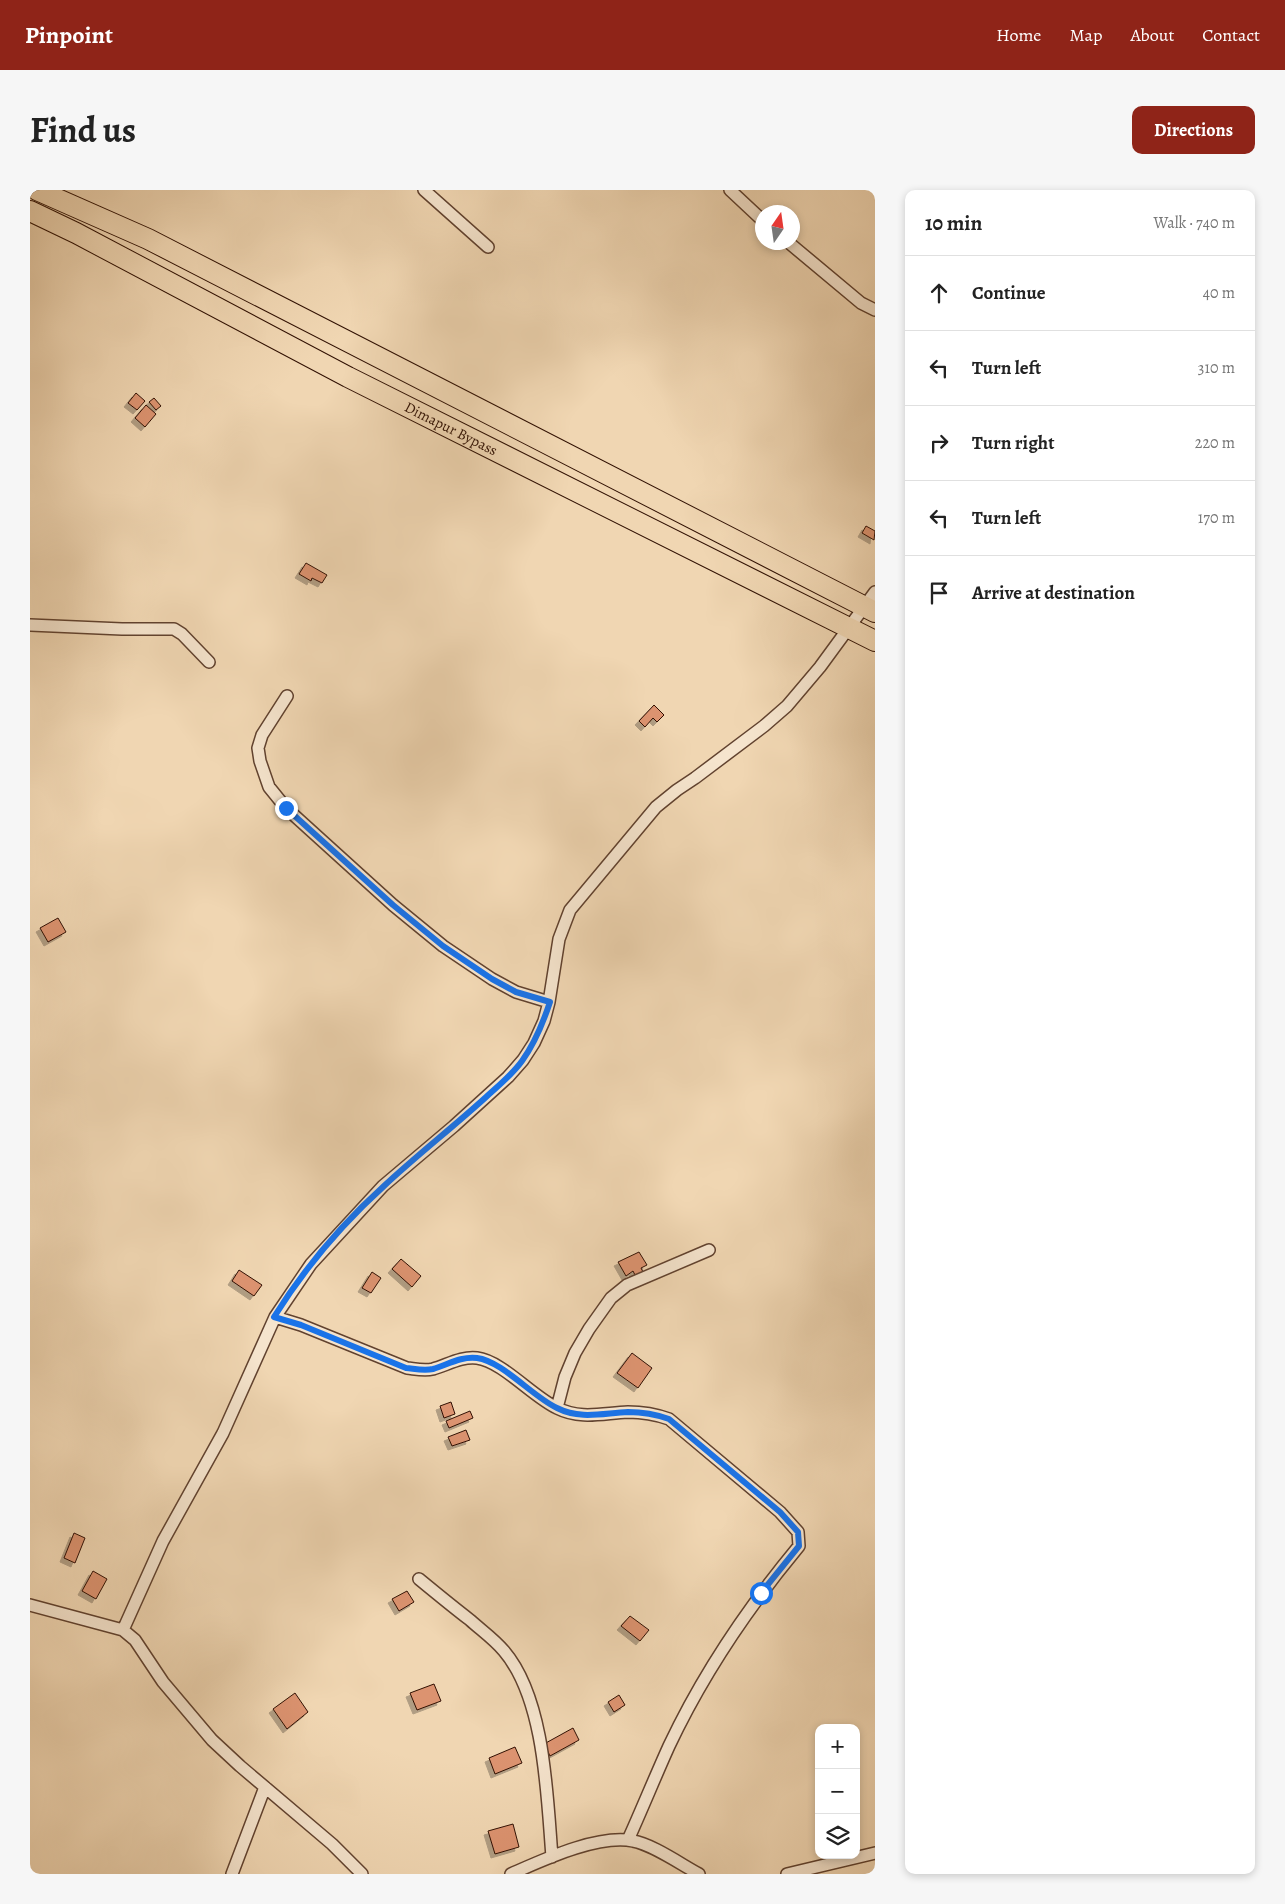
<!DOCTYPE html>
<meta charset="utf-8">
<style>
:root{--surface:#fff;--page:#f6f6f6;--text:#222;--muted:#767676;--line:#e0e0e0;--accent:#8f2418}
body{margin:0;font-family:Alegreya,serif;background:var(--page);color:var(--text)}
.controls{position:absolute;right:15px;bottom:15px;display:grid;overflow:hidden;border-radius:10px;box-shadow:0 2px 8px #0003}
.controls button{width:45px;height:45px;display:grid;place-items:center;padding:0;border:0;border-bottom:1px solid var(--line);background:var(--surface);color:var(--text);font:25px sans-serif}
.compass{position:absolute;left:725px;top:15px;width:45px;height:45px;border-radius:50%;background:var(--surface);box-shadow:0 2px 8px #0003;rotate:13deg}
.stop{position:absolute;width:15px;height:15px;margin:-11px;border:4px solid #1a73e8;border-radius:50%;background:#fff}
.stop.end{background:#1a73e8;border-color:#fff;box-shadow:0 1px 5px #0008}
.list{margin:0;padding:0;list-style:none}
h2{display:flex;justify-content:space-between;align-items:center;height:65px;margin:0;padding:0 20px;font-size:21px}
h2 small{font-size:16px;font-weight:400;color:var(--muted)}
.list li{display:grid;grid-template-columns:32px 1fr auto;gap:15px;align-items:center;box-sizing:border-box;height:75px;padding:0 20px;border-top:1px solid var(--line)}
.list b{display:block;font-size:19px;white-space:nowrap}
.list em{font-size:16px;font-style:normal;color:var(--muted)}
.icon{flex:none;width:28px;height:28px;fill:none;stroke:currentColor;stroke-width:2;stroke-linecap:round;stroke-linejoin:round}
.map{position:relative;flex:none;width:845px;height:1684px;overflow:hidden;border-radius:10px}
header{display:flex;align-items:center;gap:30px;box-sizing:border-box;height:70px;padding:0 25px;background:var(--accent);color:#fff}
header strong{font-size:24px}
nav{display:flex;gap:28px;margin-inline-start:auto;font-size:18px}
.intro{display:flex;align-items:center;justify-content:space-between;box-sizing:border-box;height:120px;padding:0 30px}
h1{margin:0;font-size:35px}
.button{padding:12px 22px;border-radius:10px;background:var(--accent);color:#fff;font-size:18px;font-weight:700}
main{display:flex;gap:30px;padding:0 30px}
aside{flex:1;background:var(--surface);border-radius:10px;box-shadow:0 2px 8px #0003}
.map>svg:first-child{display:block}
</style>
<header>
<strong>Pinpoint</strong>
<nav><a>Home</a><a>Map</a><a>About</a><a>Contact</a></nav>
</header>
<div class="intro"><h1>Find us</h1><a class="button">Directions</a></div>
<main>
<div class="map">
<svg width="845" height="1684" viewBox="0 0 845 1684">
<defs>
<filter id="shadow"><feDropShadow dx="-4" dy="4" stdDeviation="0" flood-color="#0004"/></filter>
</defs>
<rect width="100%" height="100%" fill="#f0d6b2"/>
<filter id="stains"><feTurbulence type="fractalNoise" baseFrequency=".004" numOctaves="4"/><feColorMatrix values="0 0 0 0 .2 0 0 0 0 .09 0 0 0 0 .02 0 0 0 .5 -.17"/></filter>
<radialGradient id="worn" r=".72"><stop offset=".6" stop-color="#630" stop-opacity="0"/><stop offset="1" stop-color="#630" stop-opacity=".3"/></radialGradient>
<path fill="#dc9370" stroke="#311103" filter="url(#shadow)" d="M106 203 115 211 107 220 98 213Z
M124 208 131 216 126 220 119 212Z
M116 215 126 224 115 237 105 228Z
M836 336 845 341 844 350 832 343Z
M276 373 297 385 292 393 282 388 281 391 269 384Z
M624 515 634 525 627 532 623 528 615 537 609 531Z
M28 728 36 742 18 752 10 738Z
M609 1062 617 1075 611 1078 615 1086 607 1089 603 1081 596 1086 588 1072Z
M371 1069 391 1086 382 1097 362 1079Z
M209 1080 232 1095 224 1106 202 1091Z
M342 1082 351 1088 341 1103 332 1098Z
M602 1163 622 1178 608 1198 587 1183Z
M421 1212 425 1224 414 1228 410 1216Z
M440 1221 443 1228 419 1238 416 1231Z
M436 1240 440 1250 422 1256 418 1247Z
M44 1343 55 1348 45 1373 34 1368Z
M63 1381 77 1389 66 1409 52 1401Z
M377 1401 384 1412 369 1421 362 1409Z
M600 1426 619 1440 610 1451 591 1436Z
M404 1494 411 1511 387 1520 380 1503Z
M265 1503 278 1522 257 1539 243 1519Z
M589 1505 595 1515 584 1522 578 1512Z
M543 1538 549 1550 520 1566 514 1554Z
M485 1557 492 1573 465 1584 459 1568Z
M483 1634 489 1657 465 1664 458 1641Z"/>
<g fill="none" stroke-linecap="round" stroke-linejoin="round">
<g stroke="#61422f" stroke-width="14">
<path id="street" d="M394 0 458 57
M700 0 732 30
M758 52 831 113 845 120
M0 435 92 439H144L152 444 179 472
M257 506 232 545 228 558 230 571 239 597 256 618 363 715 413 756 462 789 486 802 519 812
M245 1127 271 1135 377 1178C386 1179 394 1181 403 1179 417 1175 432 1166 447 1168 472 1171 503 1207 527 1218 551 1230 573 1223 598 1222 612 1222 625 1224 639 1229L750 1322 768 1342 769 1356C720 1415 672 1486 639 1556 625 1587 612 1619 598 1650
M527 1218 535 1187 545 1163 559 1139 581 1108 597 1095 679 1060
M389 1389C406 1403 423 1417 440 1430 451 1440 464 1449 474 1461 515 1509 517 1606 522 1667
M0 1415 93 1440 105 1450 133 1492 182 1550 210 1576 302 1654 332 1684
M93 1440 133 1351 193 1243 245 1127 281 1074 353 996 424 936 478 887 493 870 504 853 514 831 519 812 529 749 540 720 626 617 647 600 665 588 734 536 757 516 790 477 845 402
M202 1684 235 1597
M481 1684C513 1670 568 1644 603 1651 622 1654 652 1675 669 1684
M757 1684 845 1663"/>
</g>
<g stroke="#311103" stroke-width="22">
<g id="highway">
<path d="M7 0 118 49 845 422"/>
<path id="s1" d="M0 21 46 43 318 187 845 451"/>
</g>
</g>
<use href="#street" stroke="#f5e4cd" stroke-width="11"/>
<use href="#highway" stroke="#f0d6b2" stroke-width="20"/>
</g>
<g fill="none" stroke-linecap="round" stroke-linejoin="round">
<path stroke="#1a73e8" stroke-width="6" d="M256 618 363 715 413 756 462 789 486 802 520 812C513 833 505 853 492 871 482 885 468 896 455 908 422 938 386 966 354 996 312 1034 274 1079 244 1127L271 1135 376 1178C386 1179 394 1181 403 1179 417 1175 431 1166 447 1168 472 1171 503 1207 527 1218 551 1230 573 1223 598 1222 612 1222 625 1224 639 1229L750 1322 768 1342 769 1356 731 1403"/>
</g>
<g text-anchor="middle" stroke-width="4" stroke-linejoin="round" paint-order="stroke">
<g font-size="15" fill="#311103" stroke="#f5e4cd">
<text dy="5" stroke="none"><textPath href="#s1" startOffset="474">Dimapur Bypass</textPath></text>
</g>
</g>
<rect width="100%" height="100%" filter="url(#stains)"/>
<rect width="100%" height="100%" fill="url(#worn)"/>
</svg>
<div class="controls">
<button>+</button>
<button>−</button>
<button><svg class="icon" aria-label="layers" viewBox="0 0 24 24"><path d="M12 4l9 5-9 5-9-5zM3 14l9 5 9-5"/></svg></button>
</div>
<svg class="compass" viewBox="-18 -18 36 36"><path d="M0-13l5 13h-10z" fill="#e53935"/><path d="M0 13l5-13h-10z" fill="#767676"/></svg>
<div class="stop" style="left:731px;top:1403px"></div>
<div class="stop end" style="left:256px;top:618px"></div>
</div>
<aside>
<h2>10 min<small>Walk · 740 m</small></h2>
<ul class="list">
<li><svg class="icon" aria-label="ahead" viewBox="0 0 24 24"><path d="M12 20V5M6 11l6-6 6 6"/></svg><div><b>Continue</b></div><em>40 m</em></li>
<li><svg class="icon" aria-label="left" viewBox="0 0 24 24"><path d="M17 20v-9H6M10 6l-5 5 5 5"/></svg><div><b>Turn left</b></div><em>310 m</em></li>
<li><svg class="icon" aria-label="right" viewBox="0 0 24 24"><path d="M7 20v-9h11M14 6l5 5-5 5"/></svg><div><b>Turn right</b></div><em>220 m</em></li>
<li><svg class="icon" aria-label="left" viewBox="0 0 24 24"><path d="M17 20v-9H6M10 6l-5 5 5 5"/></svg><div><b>Turn left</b></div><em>170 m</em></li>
<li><svg class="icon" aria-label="arrive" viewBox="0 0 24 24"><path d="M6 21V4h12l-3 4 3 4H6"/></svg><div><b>Arrive at destination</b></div></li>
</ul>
</aside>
</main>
